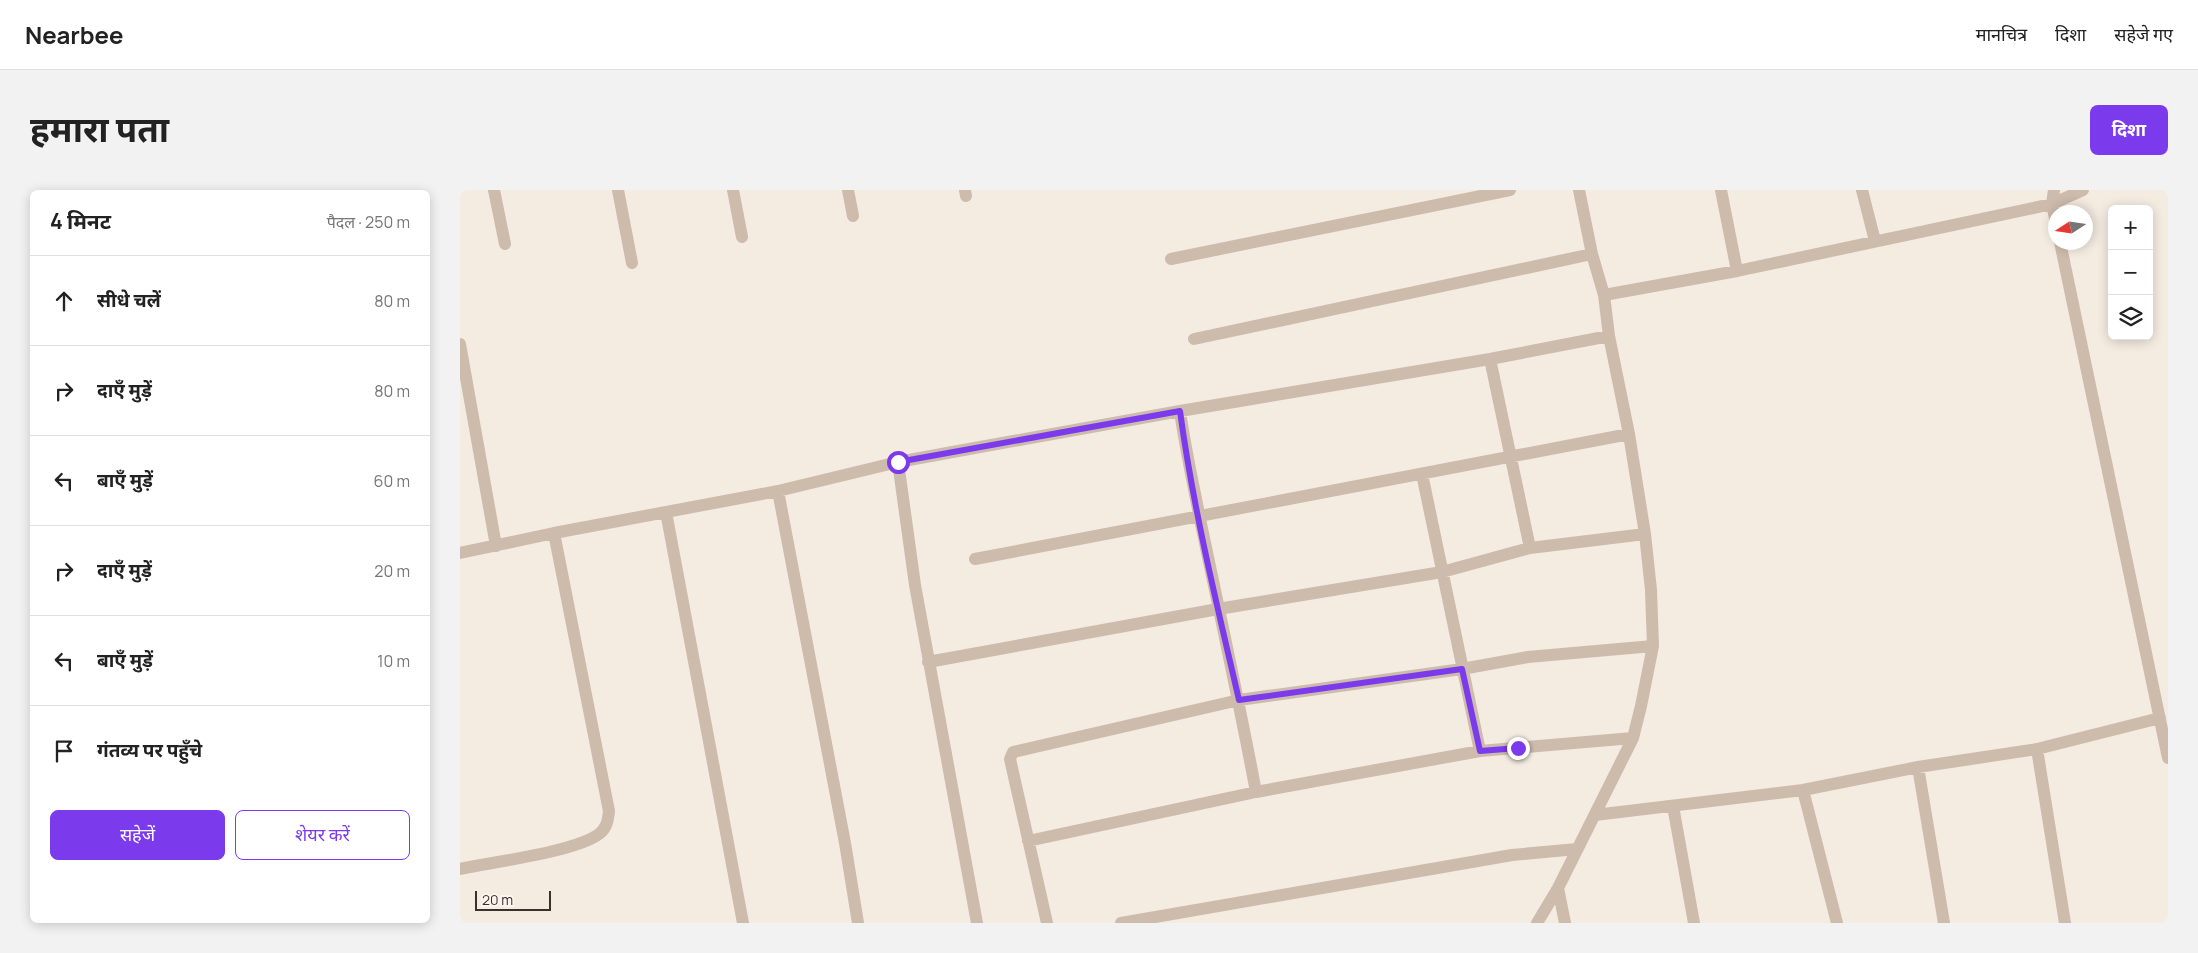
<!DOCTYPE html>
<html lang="hi">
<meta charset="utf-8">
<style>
:root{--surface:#fff;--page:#f2f2f2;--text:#222;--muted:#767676;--line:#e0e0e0;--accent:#7c3aed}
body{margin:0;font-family:Manrope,"Noto Sans Devanagari",sans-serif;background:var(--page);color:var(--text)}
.controls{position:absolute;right:15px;top:15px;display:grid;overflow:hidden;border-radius:8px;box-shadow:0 2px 12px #0003}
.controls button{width:45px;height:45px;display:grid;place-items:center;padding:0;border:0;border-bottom:1px solid var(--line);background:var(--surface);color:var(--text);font:25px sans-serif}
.compass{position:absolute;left:1588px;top:15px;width:45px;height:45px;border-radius:50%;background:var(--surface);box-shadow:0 2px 12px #0003;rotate:258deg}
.scale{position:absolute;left:15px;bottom:12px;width:76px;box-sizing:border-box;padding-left:5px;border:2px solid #3b302b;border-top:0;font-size:14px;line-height:18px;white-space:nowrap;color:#3b302b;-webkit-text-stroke:4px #fbf5ee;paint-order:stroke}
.stop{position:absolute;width:15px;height:15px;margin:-11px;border:4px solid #7c3aed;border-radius:50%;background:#fff}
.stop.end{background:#7c3aed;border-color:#fff;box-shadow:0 1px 5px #0008}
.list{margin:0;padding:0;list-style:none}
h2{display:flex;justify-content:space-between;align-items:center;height:65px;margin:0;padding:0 20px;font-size:21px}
h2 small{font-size:16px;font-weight:400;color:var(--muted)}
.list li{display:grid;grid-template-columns:32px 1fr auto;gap:15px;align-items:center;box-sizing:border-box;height:90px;padding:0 20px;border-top:1px solid var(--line)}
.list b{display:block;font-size:19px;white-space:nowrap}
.list em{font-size:16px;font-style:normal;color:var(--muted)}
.actions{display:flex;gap:10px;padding:15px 20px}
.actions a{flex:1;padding:11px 0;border:1px solid var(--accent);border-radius:8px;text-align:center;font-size:18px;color:var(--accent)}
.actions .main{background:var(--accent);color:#fff}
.icon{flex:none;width:28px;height:28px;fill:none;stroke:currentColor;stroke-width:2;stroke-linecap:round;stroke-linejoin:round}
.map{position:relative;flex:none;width:1708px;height:733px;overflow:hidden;border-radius:8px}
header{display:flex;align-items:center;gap:30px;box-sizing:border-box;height:70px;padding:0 25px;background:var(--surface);border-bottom:1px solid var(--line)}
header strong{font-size:24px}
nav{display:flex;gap:28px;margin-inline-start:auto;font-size:18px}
.intro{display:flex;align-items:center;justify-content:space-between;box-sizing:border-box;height:120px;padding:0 30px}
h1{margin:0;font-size:35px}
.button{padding:12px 22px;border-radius:8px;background:var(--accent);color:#fff;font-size:18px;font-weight:700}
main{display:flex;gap:30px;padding:0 30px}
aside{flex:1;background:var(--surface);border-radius:8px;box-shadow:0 2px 12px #0003}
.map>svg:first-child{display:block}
</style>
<header>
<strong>Nearbee</strong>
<nav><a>मानचित्र</a><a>दिशा</a><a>सहेजे गए</a></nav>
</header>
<div class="intro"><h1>हमारा पता</h1><a class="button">दिशा</a></div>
<main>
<aside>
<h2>4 मिनट<small>पैदल · 250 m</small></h2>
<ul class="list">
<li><svg class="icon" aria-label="ahead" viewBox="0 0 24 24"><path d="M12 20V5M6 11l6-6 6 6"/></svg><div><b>सीधे चलें</b></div><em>80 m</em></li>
<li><svg class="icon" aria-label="right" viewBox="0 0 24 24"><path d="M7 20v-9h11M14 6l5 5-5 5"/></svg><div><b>दाएँ मुड़ें</b></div><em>80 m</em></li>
<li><svg class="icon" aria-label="left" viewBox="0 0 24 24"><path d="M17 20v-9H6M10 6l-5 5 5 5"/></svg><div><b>बाएँ मुड़ें</b></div><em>60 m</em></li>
<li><svg class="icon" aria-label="right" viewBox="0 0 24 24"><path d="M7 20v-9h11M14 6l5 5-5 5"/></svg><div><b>दाएँ मुड़ें</b></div><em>20 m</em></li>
<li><svg class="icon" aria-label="left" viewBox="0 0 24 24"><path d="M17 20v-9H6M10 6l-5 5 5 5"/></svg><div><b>बाएँ मुड़ें</b></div><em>10 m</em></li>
<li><svg class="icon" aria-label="arrive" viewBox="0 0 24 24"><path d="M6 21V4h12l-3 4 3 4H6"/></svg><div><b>गंतव्य पर पहुँचे</b></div></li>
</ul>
<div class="actions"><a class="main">सहेजें</a><a>शेयर करें</a></div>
</aside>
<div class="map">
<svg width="1708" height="733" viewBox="0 0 1708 733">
<rect width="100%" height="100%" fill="#f4ebe1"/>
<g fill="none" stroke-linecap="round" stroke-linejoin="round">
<path stroke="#cdbbac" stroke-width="12" d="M34 0 45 54
M158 0 172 73
M273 0 282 47
M388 0 393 26
M505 0 506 6
M1261 0 1277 81
M1402 0 1415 51
M1594 0 1592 14 1596 33
M1600 52 1708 568
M711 69 1050 0
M1144 105 1277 81 1592 14 1623 0
M734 149 1132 64
M0 154 36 356
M1030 169 1070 358
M720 221C725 257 733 293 740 329 759 420 779 511 796 602
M438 272 455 395 517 733
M962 284 1020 561
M318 301 385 653 398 733
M206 322 283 733
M0 363 94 343 318 301 438 272 509 259 720 221 1030 169 1149 146
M515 369 1169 244
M468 472 758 419 982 382 1070 358 1185 344
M1577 559 1605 733
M1458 577 1484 733
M1343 600 1377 733
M1213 616 1234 733
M1135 625 1343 600 1458 577 1577 559 1700 528
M568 651 796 602 1020 561 1173 548
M0 679C32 672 115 662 139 644 147 638 148 630 149 621L94 343
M1098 698 1105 733
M587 733 550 569 553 562 779 510 1002 479 1068 467 1193 456
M661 733 1052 665 1117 659
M1077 733 1098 698 1173 548 1181 516 1193 456 1191 400 1185 344 1169 244 1149 146 1144 105 1132 64 1119 0"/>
</g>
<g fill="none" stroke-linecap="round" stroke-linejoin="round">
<path stroke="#7c3aed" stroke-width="6" d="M438 272 720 221C733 318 757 415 779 510L1002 479 1020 561 1058 558"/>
</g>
</svg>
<div class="controls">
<button>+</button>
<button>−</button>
<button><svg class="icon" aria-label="layers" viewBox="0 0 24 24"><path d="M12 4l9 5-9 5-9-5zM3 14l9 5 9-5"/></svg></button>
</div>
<svg class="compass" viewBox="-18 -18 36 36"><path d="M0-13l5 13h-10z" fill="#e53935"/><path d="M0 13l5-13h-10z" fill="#767676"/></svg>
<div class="scale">20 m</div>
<div class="stop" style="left:438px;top:272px"></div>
<div class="stop end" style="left:1058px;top:558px"></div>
</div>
</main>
